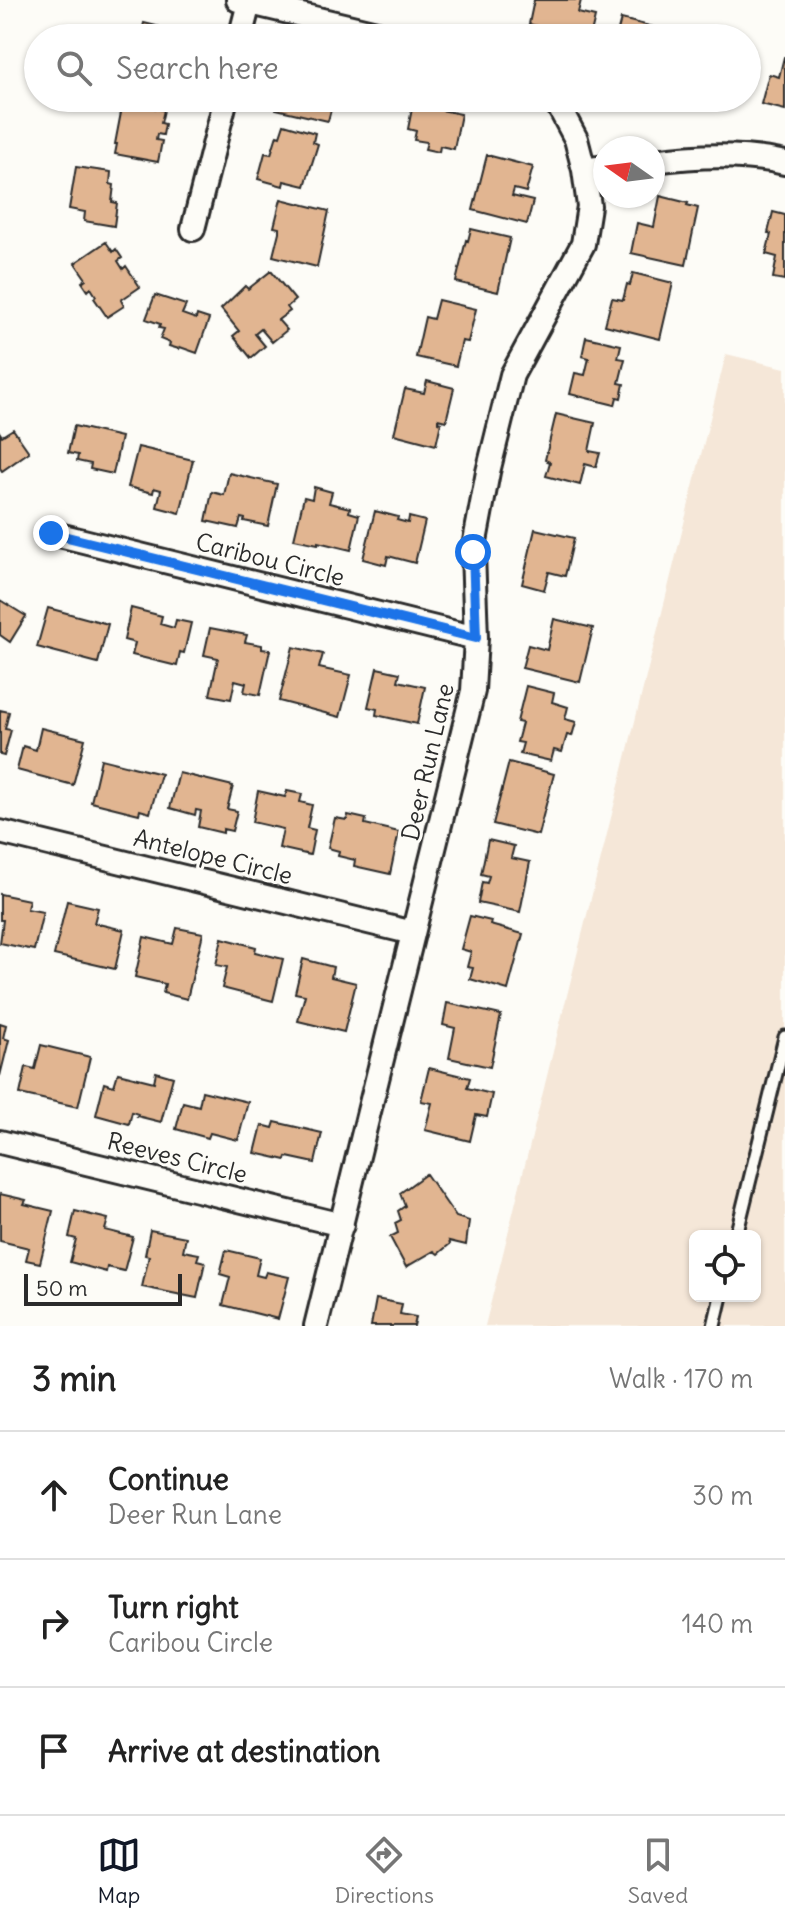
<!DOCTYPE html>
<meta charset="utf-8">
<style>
:root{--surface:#fff;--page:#f6f6f6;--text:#222;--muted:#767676;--line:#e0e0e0;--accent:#111827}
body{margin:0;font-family:Delius,sans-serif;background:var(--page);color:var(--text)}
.controls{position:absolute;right:24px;bottom:24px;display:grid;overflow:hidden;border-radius:12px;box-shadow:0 2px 6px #0004}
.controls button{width:72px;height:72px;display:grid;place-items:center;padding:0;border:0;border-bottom:2px solid var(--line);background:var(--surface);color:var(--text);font:40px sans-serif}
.compass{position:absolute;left:593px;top:136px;width:72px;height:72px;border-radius:50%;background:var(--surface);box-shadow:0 2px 6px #0004;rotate:284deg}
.scale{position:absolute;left:24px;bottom:20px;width:158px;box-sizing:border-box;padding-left:8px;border:4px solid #2b2b2b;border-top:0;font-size:22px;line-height:28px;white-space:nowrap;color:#2b2b2b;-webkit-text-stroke:6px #fdfcf7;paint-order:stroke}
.stop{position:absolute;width:24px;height:24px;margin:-18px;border:6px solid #1a73e8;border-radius:50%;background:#fff}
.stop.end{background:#1a73e8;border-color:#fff;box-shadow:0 2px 8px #0008}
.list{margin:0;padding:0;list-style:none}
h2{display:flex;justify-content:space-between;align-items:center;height:104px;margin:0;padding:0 32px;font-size:34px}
h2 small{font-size:26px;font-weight:400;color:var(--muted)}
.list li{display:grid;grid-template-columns:52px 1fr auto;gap:24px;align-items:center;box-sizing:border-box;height:128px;padding:0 32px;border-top:2px solid var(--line)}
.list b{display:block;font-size:30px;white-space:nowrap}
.list p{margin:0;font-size:26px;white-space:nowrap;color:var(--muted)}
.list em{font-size:26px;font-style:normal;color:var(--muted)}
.icon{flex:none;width:44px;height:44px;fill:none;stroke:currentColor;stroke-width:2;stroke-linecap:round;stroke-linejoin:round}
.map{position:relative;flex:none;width:785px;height:1326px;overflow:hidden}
.search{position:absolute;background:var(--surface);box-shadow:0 2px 6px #0004;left:24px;right:24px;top:24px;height:88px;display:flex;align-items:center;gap:20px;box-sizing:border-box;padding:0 28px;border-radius:44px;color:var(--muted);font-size:30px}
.sheet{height:488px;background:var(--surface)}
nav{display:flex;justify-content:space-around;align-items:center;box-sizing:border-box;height:112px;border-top:2px solid var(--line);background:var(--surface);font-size:22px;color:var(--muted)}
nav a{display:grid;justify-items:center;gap:4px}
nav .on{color:var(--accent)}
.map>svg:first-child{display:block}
</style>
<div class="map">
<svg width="785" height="1326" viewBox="0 0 785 1326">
<rect width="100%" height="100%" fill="#fdfcf7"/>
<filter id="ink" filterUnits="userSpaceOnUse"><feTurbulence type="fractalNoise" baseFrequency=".0125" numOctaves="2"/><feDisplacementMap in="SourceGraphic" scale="16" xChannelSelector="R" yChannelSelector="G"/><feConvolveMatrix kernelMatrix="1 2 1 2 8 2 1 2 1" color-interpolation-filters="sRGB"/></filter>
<g filter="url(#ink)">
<path fill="#f5e7d8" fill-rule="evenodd" d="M726 354 785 368V1326H485ZM695 1236H755V1296H695Z"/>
<path fill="#e1b591" stroke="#2b2b2b" stroke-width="2" d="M534 0H581L578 13 595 17 590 38H565L555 35 556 31 529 24Z
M621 19 678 33 677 38H616Z
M144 23 185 33 184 38H140Z
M784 57H785V110L761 104 769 74 779 77Z
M277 98H334L328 121 276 109Z
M414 98 443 100 441 110 461 114 454 149 440 146 439 152 425 149 427 142 414 140 416 131 408 129Z
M123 102 164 110 161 123 165 124 163 135 157 134 156 140 162 141 158 162 115 154 117 144H115Z
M284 124 315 133 313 142 318 144 305 186 284 181 283 186 258 179 265 153 271 154 277 135 280 136Z
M487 155 533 167 526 192 514 189 512 196 533 201 527 224 473 210Z
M76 167 111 172 110 184 114 185 112 202 117 203 114 226 84 221 85 212 69 209Z
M660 196 688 203 687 205 698 208 686 265 631 253 637 223 654 227Z
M281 199 329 211 317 267 273 256 279 232V228L274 227Z
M773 212 785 215V280L773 278 777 257 766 254 771 234 768 233Z
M471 229 510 238 498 292 456 282 466 240 468 241Z
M106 242 113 252 116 249 122 258 118 261 123 269 126 266 140 287 121 300 124 306 107 317 94 298 96 296 91 288 88 291 82 282 86 279 75 263Z
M271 271 295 300 287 307 290 311 278 320 287 330 272 342 261 329 255 334 265 346 251 358 233 336 239 331 221 309 245 286 248 289Z
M633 273 673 283 660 339 605 325 612 298 623 300 627 284 630 285Z
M155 295 186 305 182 314 196 319 197 315 209 319 197 353 180 347 179 349 169 346 170 343 160 339 164 329 159 328 160 324 146 319Z
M438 300 476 309 468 342 462 341 456 366 416 357 425 317 433 319Z
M586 337 621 345 618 358 625 359 619 383 624 384 621 398 617 397 615 405 570 394 575 373 585 375 589 358 582 356Z
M427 381 454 388 446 421 438 419V422L441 423 436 445 394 434 405 389 424 393Z
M556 414 595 423 589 451 600 453 596 467 585 464 580 485 546 476 550 462 545 460Z
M74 426 121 437 113 474 90 469 91 464 77 461 78 455 68 453Z
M13 429 29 452 2 471 0 468V433L2 436Z
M138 447 193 460 180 513 157 507 161 490 154 488 153 493 128 487Z
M229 473 277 484 268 526 244 521 245 519 241 518 238 528 206 521 212 492 224 495Z
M314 487 332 492 329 503 350 508 349 512 359 515 351 550 318 542V544L294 539 304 497 312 499Z
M375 511 398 517 397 520 408 523 409 517 425 521 415 563 388 556 386 565 363 559Z
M535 529 574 538 565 576 549 572 544 590 522 584Z
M0 600 26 616 10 642 0 635Z
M48 608 108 624 98 663 37 647Z
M131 608 162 616 160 624 174 628 176 620 191 623 184 653 180 652 177 666 132 655 135 643 124 640Z
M554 619 593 628 580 682 522 668 528 645 547 650Z
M210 628 247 635 245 642 262 645V649L270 650 260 695 244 692 246 683 235 680 231 699 210 695 218 658 204 655Z
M293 647 323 654 319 668 351 675 340 717 279 701Z
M377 668 400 673 398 681 425 687 417 724 376 715 377 709 368 707Z
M526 686 554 693 552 702 568 707 565 719 576 722 572 736 567 735 562 752 554 750 551 761 520 754 523 743 517 742 522 723 517 722Z
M0 710 9 712 5 729 11 730 4 756 0 755Z
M41 728 85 739 73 785 17 770 23 746 36 750Z
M101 759 161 774 150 813 140 810 139 814 91 802Z
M509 762 554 774 538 835 493 824Z
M179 773 233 786 227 809 237 811 232 831 223 829V833L198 827 201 811 196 810 195 815 170 808Z
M258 791 285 797 287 791 302 794 300 802 312 805 307 828 315 830 310 855 279 848 283 829 252 822Z
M348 815 366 819 365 824 399 832 390 874 354 866 355 860 338 856 339 851 328 848 335 818 347 820Z
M488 840 514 846 511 858 530 862 520 912 478 903 482 882 487 883 489 876 481 874Z
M0 894 29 900 27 909 43 912 34 950 0 943 3 920H0Z
M67 901 98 908 94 923 124 930 115 969 54 955Z
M470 916 491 921 490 925 523 934 508 990 470 979 473 968 467 967 471 952 461 949Z
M177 928 203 933 187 999 163 993 165 984 135 977 144 937 173 944Z
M222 938 256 947 255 952 283 959 273 1001 222 988 227 967 216 965Z
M303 959 333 967 331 977 356 983 344 1032 298 1021 305 995 295 993Z
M447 1003 501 1015 490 1067 449 1058 455 1028 443 1025Z
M0 1023 6 1025 3 1038 9 1040 0 1076Z
M41 1045 90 1057 78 1107 20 1094 26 1067 35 1069Z
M429 1068 470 1078 467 1088 492 1094 487 1117 476 1115 470 1141 425 1130 432 1103 421 1101Z
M156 1072 173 1077 161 1122 137 1116 138 1114 132 1112 129 1124 96 1115 104 1083 114 1086 118 1073 154 1082Z
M202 1091 248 1102 238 1140 210 1133 208 1138 176 1129 183 1102 199 1106Z
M275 1122 322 1133 315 1163 287 1157 286 1160 255 1153 262 1125 273 1128Z
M426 1174 456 1217 469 1221 466 1245 449 1241 450 1244 438 1254 434 1251 406 1267 390 1237 398 1233 395 1223 401 1220 398 1211 405 1206 400 1193Z
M0 1194 26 1200 24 1204 53 1211 40 1263 26 1260 29 1248 0 1241Z
M75 1211 108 1219 105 1230 133 1237 124 1271 107 1267 106 1272 70 1262 76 1239 69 1237Z
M150 1230 186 1237 183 1251 199 1254 197 1260 205 1262 197 1298 142 1287 149 1256 145 1255Z
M226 1250 260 1258 256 1275 264 1277 266 1272 289 1277 278 1319 223 1305 230 1277 220 1274Z
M376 1299 402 1304 400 1314 416 1317 414 1326H371Z"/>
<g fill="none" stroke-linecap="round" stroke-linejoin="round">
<g stroke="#2b2b2b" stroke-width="17">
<path id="service" d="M736 1236 785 1037
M714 1326 721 1296"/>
</g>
<g stroke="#2b2b2b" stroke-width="28">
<path id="minor" d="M238 0 398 38
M240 38 249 3
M653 161C697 155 742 153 785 163
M584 170 605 167
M193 229 226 98
M51 533 476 638
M0 832 413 933
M0 1142 342 1225
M316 1326 473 691 476 638 473 552 488 472 512 375 583 244 589 206 584 170 576 139 558 105 549 98"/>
</g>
<use href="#service" stroke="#fdfcf7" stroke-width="11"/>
<use href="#minor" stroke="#fdfcf7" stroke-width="22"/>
</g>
</g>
<g fill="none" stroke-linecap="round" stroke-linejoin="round" filter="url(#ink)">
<path stroke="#1a73e8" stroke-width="10" d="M51 533 476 638 473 552"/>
</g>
<g text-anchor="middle" stroke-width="6" stroke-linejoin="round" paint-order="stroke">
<g font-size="24" fill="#2b2b2b" stroke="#fdfcf7">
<text transform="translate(270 560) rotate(14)" y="8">Caribou Circle</text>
<text transform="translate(428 762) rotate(-77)" y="8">Deer Run Lane</text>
<text transform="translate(213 857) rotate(14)" y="8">Antelope Circle</text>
<text transform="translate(177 1158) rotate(14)" y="8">Reeves Circle</text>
</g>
</g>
</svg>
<div class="controls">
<button><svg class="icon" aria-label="locate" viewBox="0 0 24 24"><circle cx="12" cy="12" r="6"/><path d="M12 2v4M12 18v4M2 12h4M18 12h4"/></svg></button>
</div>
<svg class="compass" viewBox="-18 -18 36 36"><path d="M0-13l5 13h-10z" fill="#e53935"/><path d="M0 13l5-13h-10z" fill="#767676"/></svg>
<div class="scale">50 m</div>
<div class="stop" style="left:473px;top:552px"></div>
<div class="stop end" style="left:51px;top:533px"></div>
<div class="search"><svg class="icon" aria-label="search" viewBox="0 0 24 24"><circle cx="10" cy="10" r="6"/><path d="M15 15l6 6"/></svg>Search here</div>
</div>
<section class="sheet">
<h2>3 min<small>Walk · 170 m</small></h2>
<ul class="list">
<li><svg class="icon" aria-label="ahead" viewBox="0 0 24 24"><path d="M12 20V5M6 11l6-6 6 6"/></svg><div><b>Continue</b><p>Deer Run Lane</p></div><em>30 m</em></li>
<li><svg class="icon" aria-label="right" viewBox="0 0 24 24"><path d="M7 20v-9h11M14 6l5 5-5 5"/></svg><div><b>Turn right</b><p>Caribou Circle</p></div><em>140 m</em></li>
<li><svg class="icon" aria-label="arrive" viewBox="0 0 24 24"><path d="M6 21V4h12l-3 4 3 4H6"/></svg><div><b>Arrive at destination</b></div></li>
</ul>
</section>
<nav>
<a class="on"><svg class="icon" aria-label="map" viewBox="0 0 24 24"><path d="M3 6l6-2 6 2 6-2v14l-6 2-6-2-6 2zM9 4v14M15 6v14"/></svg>Map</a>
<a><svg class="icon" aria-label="directions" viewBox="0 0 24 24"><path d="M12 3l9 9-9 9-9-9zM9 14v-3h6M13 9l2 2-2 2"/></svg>Directions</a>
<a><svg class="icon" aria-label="saved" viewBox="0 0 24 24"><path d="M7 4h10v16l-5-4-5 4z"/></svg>Saved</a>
</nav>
